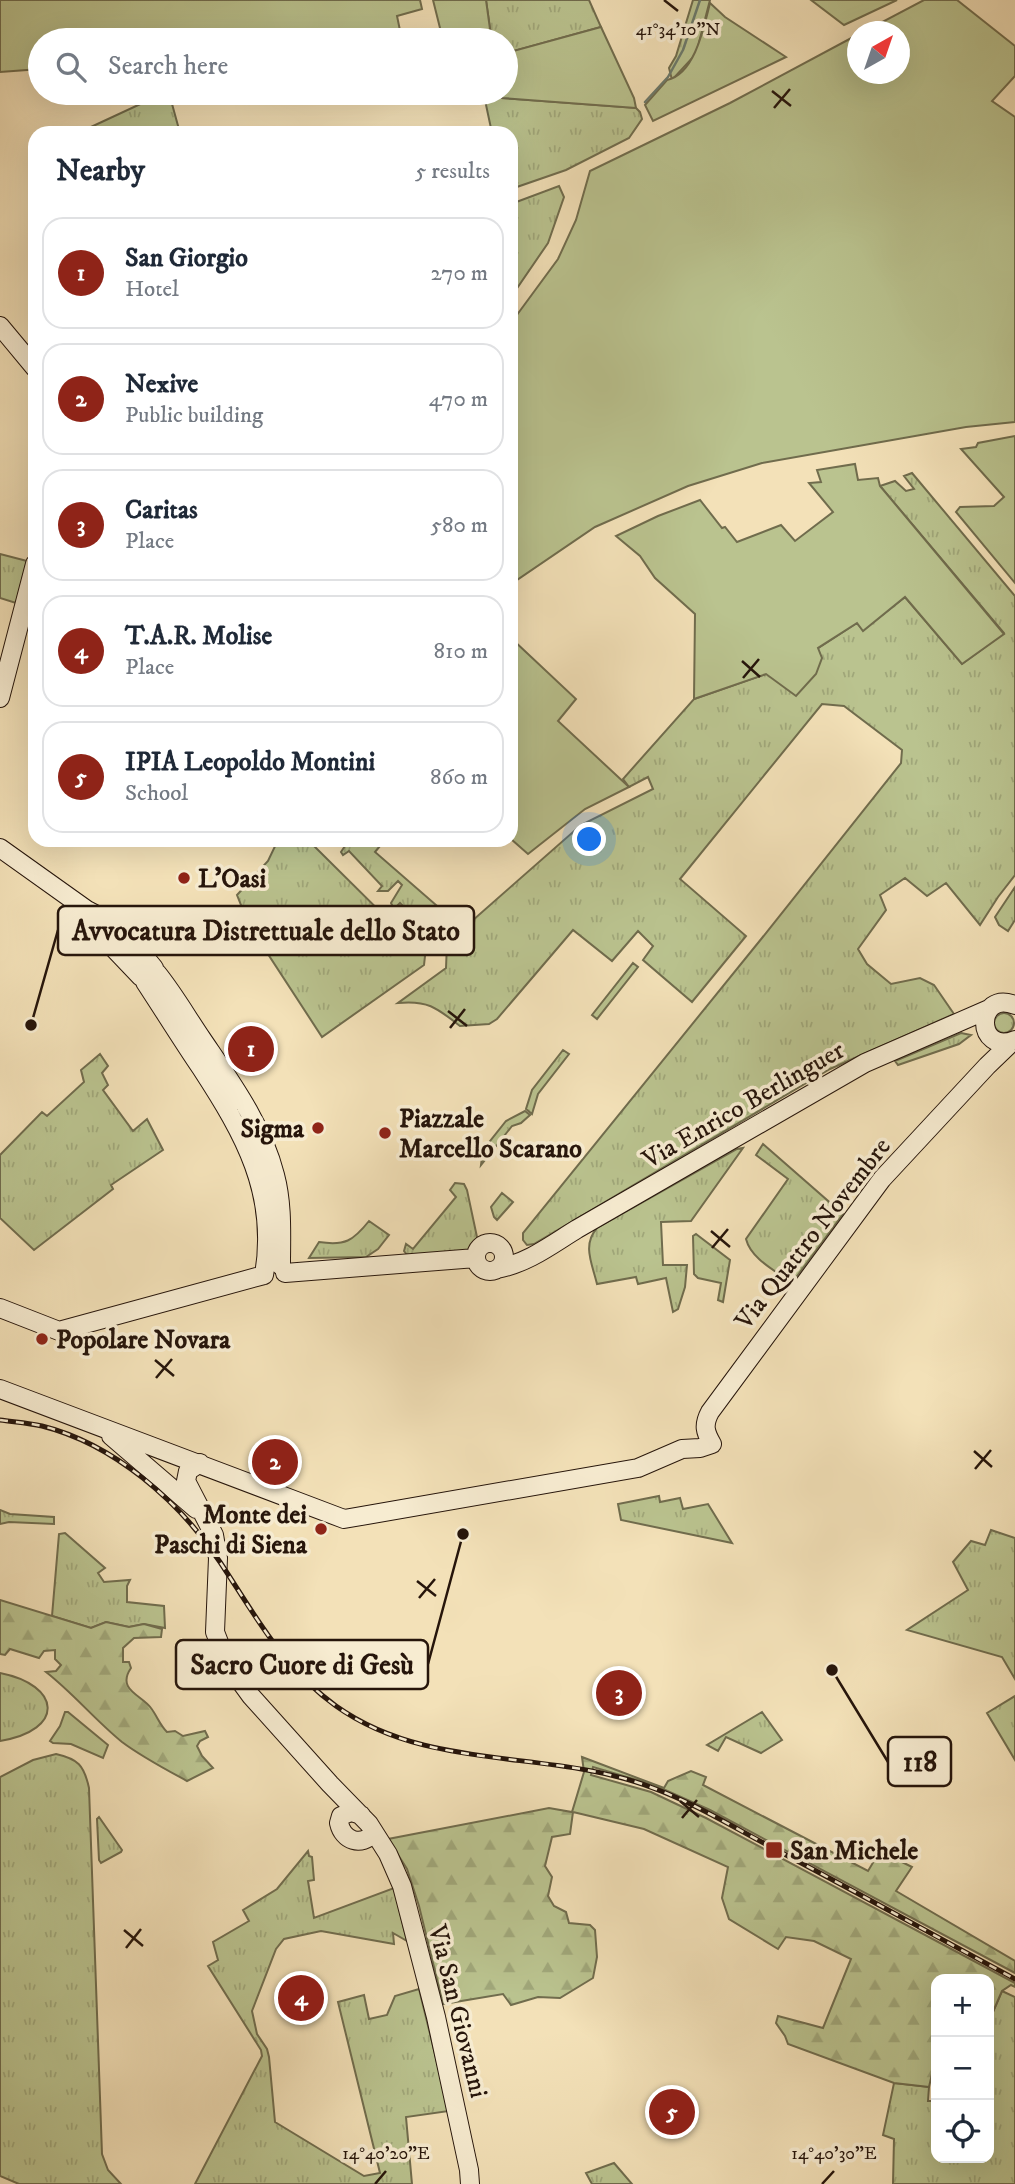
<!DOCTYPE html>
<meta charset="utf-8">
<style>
:root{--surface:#fff;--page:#f6f6f7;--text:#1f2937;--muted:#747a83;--line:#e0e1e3;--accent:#8f2418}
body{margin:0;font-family:"IM FELL DW Pica",serif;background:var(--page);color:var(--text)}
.controls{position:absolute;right:21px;bottom:21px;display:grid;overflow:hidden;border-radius:14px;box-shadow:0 7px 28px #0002}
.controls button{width:63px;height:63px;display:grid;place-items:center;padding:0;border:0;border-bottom:2px solid var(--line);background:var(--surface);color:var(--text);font:35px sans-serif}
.compass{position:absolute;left:847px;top:21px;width:63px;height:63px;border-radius:50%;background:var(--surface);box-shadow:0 7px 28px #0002;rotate:40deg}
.you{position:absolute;left:590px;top:840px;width:24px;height:24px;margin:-18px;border:5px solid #fff;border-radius:50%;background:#1a73e8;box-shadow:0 0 0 10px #1a73e833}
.badge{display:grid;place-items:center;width:46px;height:46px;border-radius:50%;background:var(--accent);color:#fff;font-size:23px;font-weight:700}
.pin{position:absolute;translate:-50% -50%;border:4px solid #fff;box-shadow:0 2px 7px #0006}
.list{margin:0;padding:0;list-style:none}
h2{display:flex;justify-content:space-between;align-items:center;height:91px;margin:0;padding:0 28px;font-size:30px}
h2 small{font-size:23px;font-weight:400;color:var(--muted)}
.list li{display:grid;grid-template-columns:46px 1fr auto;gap:21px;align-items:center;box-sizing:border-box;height:112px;margin:0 14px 14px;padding:0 14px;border:2px solid var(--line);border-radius:21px}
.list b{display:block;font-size:26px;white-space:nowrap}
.list p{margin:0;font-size:23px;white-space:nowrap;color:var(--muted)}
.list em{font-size:23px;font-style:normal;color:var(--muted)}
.icon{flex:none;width:38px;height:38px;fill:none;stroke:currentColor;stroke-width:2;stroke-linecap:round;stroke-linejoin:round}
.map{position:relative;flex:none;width:1015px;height:2184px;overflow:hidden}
.search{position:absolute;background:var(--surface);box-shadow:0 7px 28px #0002;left:28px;top:28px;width:490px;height:77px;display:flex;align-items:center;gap:18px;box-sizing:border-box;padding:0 24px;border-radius:38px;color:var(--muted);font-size:26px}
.panel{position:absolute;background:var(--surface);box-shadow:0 7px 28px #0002;left:28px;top:126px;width:490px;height:721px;border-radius:21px}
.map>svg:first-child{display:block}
</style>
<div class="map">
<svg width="1015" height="2184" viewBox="0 0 1015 2184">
<defs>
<pattern id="grass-tufts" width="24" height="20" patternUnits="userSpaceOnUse" patternTransform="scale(1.75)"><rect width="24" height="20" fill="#bac38f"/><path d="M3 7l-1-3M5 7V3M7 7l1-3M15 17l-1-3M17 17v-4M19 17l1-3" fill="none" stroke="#a0a77a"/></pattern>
<pattern id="forest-firs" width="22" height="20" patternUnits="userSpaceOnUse" patternTransform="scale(1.75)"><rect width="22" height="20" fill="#bac38f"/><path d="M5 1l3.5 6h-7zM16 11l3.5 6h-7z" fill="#a0a77a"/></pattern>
</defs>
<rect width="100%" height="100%" fill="#f3e1b8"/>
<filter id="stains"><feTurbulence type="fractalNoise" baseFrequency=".00286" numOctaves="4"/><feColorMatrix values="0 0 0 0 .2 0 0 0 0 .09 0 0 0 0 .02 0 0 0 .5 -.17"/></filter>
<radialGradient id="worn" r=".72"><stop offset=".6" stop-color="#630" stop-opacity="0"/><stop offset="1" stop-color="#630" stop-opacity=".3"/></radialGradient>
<path fill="url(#grass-tufts)" stroke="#706c4d" stroke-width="2" d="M486 0H589L601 27 506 53V40H471L491 36Z
M693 0H710L696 54 672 80 669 68 676 56Z
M164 93H169L180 133H78Z
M471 93H501L502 98 636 108 640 112 642 119 629 138 566 170 511 189V133H492L485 100 473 101Z
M559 186 564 197 548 243 511 297V204Z
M912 473 1015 596V875L998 897 980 925 946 883 927 896 905 878 880 895 886 910 858 949 867 964 891 984 920 978 934 985 954 1014 830 1069 534 1244 527 1245 523 1240V1233L762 938 901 763 902 750 844 706 822 704 680 879 746 936 692 1002 643 960 653 946 638 931 612 961 573 930 497 1019 489 1024 460 1026C437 1008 428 1000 398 1003L446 968 447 943 581 825 653 789 648 777 629 787 623 779 694 699 766 674 817 649 857 623 863 630 905 597 962 664 1004 633 880 486 895 481 906 491 914 489 904 476Z
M0 554 27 561 16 603 0 598Z
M278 840H308L425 956 424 965 322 1037 249 925 237 895 268 861Z
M349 840H385L375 852 436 905 416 924 406 922 412 915 400 903 394 909 391 903 402 885 398 881 388 891H378L382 886 349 851 343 855 341 852Z
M1015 887V920L1008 931 999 925 995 917Z
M633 963 638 967 597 1019 592 1015Z
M994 1023a10 10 0 1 1 20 0a10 10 0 1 1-20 0Z
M961 1033 971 1035 959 1044 898 1065 895 1061Z
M563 1050 569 1054 538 1094 532 1114 526 1109 532 1090Z
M100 1054 108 1066 102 1073 108 1085 103 1090 133 1131 147 1119 163 1150 111 1185 113 1189 34 1250 0 1218V1155L42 1112 47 1116 84 1082 81 1070Z
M525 1111 530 1115 521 1123 512 1126 481 1165 483 1150 506 1121Z
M763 1144 843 1214 792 1283C776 1271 751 1259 746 1239L788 1179 756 1155Z
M743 1148 691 1221 661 1222 663 1265H687L685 1287 678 1309 673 1312 666 1278 638 1284 636 1277 597 1284C592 1263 582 1245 597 1228L737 1149Z
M455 1183 464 1184 467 1190 477 1237 476 1244 472 1250 408 1256 404 1251 406 1244 413 1249 456 1197 450 1190Z
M502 1193 513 1202 497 1220 494 1217 491 1207Z
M369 1221 389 1235 378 1249 366 1257 309 1258 319 1242C345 1246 353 1241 369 1221Z
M696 1234 730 1260 723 1302 718 1300 721 1283 698 1278 694 1274 693 1236Z
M659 1496 660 1502 680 1498 683 1509 708 1504 732 1543 621 1520 618 1504Z
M0 1510 10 1514 54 1517V1524L9 1522 0 1524Z
M991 1530 1015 1538V1679L1002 1657 907 1630 968 1590 953 1562 971 1541 985 1545Z
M65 1533 105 1568 98 1573 104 1582 130 1580 127 1586V1602L164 1606 165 1628 144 1624 129 1627 106 1622 91 1628 52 1616 59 1534Z
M0 1673C61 1685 66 1730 0 1741Z
M1015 1696V1760L987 1713Z
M762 1712 782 1740 761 1753 726 1737 718 1751 707 1745Z
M56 1754C78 1759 84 1765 89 1788L102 2154 108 2170 121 2184H19L0 2176V1777L33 1760Z
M99 1817 122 1850 121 1852 101 1863 99 1860 97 1819Z
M308 1851 309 1856 312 1857 314 1880 308 1881 314 1918 394 1888 407 1941 393 1933 394 1944 321 1931 284 1939 276 1949 252 2011 257 2034 267 2049 269 2057 275 2122 364 2176 380 2173 338 2002 364 1995 369 2019 387 2015 395 1996 419 1989 449 2111 406 2117 412 2184H195L262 2056 261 2050 208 1966 218 1960 213 1942 249 1921 243 1910 277 1889Z
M1002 1991 1015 1997V2184H893L894 2139 883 2135 894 2083 929 2087 928 2101H936V2158H989L990 2038 989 2021Z
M614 2163 632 2184H592L586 2173Z"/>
<path fill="url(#forest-firs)" stroke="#706c4d" stroke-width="2" d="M0 1600 91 1628 106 1622 129 1627 144 1624 162 1629 161 1637 134 1638 123 1648V1662H129L131 1668C116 1690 142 1695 151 1708 157 1716 160 1725 167 1732L175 1731 183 1736 205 1731 208 1737 200 1741 197 1746 202 1756 213 1768 187 1781C165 1769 142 1757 122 1742 95 1720 73 1693 46 1672L56 1671 61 1665 55 1659V1650L44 1651 39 1658 10 1649 5 1655 0 1654Z
M582 1757 664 1788 668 1781 691 1771 706 1777 703 1785 868 1871 880 1851 912 1867 896 1891 1015 1961V1973L710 1810 654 1785 593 1767 591 1775 651 1792 706 1818 1015 1983V1987L1011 1985 1002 1991 989 2021V1979H936V2075L932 2074 929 2087 894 2083 788 2044 785 2036 776 2023 778 2016 823 2028 851 1959 814 1941 786 1937 778 1949 729 1919 722 1898 728 1867 644 1829 573 1812 570 1834 552 1837 545 1866 552 1877 548 1896 554 1906 566 1912 569 1923 590 1925 595 1930 597 1957 593 1978 560 1998 538 1997 511 2005 503 1994 443 2004 419 1906 407 1869 388 1839 549 1808 572 1812 584 1772Z"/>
<path fill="#bac38f" stroke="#706c4d" stroke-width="2" d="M0 0H420L422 9 397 16 402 40H40V69L0 72Z
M433 0H486L491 36 471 40H443Z
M811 0H897L844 25Z
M924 0H957L1015 46V76L992 101 1015 117V422L966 427 762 463 688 486 595 527 511 584V323L558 259 576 220 590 171 730 103 857 35 858 74H900V32L865 31Z
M710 3 725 17 786 57 653 121 645 105 667 80C695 74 704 27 710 3Z
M601 27 634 98 636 108 502 98 501 93H506V53Z
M1015 436V583L956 512 960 507 994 506 1004 497 961 449 976 447 978 443Z
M855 464 858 480 878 478 880 486 1004 634 962 664 905 597 863 631 857 623 818 648 822 658 816 674 796 696 766 674 694 699 695 614 655 578 640 556 616 536 658 516 700 500 722 528 725 527 737 542 781 525 795 541 833 512 809 483 821 482 817 470Z
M511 638 576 699 558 721 629 787 585 809 528 854 511 839Z
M65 1712H68L108 1745 103 1758 71 1744 53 1743 50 1741 60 1726Z"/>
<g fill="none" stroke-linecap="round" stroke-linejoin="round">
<path stroke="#6c7a6c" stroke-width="2.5" d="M645 102 668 77 683 50 700 0"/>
<g stroke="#26150b" stroke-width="20">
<path id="secondary" d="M0 326 35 368
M0 698 35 564
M0 848 87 910 114 924 131 940 154 968
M87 910 101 935 141 977
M157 973C174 994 187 1017 202 1039 231 1082 262 1124 275 1175 283 1205 281 1235 281 1266
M145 982C164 1011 182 1040 201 1068 244 1134 278 1193 264 1275
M1015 1005C975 989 975 1056 1015 1040
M476 1257a14 14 0 1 1 28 0a14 14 0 1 1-28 0Z
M497 1269C528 1263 551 1245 577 1229L865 1063 989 1009
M285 1273 476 1258
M0 1308 59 1331 264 1275
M0 1389 344 1519 638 1468 682 1449 700 1448 712 1444C705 1432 703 1425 710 1412L882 1179 987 1066 1012 1042
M111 1436 196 1509
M200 1463 188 1471 186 1481 214 1535 218 1558 215 1632 227 1663 251 1696 330 1784 369 1824 388 1854 402 1886 436 2017 469 2170 470 2184
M361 1815 351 1812 341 1816 339 1823C343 1841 361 1847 374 1833"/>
</g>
<use href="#secondary" stroke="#f7ecd1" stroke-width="18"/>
<g stroke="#26150b" stroke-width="5">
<path id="rail" d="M0 1420C14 1422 28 1423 42 1426 114 1444 179 1501 220 1562 255 1615 283 1668 336 1706 430 1773 550 1748 653 1788 694 1803 733 1827 771 1847 853 1890 933 1935 1015 1979"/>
</g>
<use href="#rail" stroke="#f7ecd1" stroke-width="2.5" stroke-dasharray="8" stroke-linecap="butt"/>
</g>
<path fill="none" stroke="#26150b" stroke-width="2.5" d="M664 0 678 11M772 91 791 106M774 108 790 89M742 661 760 677M743 678 759 659M448 1011 467 1026M450 1028 465 1009M711 1231 730 1247M712 1248 728 1229M155 1360 174 1376M156 1378 172 1359M974 1451 992 1467M975 1469 991 1450M417 1581 436 1596M419 1598 435 1579M680 1801 699 1817M682 1818 697 1800M124 1930 143 1946M126 1948 141 1929M375 2184 386 2171M822 2184 834 2171"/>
<g fill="#8f2418" stroke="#f7ecd1" stroke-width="2.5">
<circle cx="184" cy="878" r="7"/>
<circle cx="318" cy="1128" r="7"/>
<circle cx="385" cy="1133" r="7"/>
<circle cx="42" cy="1339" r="7"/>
<circle cx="321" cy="1529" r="7"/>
<rect x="765" y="1841" width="18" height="18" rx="3.5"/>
</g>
<g text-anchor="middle" stroke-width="7" stroke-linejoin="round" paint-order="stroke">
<g font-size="26" font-weight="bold" fill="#26150b" stroke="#f7ecd1" text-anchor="start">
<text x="198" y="887">L'Oasi</text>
<text x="399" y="1127">Piazzale<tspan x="399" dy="30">Marcello Scarano</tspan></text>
<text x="304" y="1137" text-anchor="end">Sigma</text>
<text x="56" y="1348">Popolare Novara</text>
<text x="307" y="1523" text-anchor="end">Monte dei<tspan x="307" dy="30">Paschi di Siena</tspan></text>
<text x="790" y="1859">San Michele</text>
</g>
<g font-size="26" fill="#26150b" stroke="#f7ecd1">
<text transform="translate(743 1104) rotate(-30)" y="9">Via Enrico Berlinguer</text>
<text transform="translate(812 1233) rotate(-52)" y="9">Via Quattro Novembre</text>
<text transform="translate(459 2011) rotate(76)" y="9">Via San Giovanni</text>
</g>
</g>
<g font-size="18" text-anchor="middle" fill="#26150b" stroke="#f7ecd1" stroke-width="7" stroke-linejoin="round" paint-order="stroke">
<text x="678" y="35">41°34'10"N</text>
<text x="386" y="2159">14°40'20"E</text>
<text x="834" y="2159">14°40'30"E</text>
</g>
<path fill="none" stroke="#26150b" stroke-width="2.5" d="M31 1025L58 930M463 1534L428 1664M832 1670L888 1762"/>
<g fill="#26150b" stroke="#f7ecd1" stroke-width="2.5">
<circle cx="31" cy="1025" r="7"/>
<circle cx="463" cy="1534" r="7"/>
<circle cx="832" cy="1670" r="7"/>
</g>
<g fill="#f7ecd1" stroke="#26150b" stroke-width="2.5">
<rect x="58" y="906" width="416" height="49" rx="7"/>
<rect x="176" y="1640" width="252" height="49" rx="7"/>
<rect x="888" y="1737" width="63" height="49" rx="7"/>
</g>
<g font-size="28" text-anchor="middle" font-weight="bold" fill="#26150b">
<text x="266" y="940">Avvocatura Distrettuale dello Stato</text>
<text x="302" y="1674">Sacro Cuore di Gesù</text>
<text x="920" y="1771">118</text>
</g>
<rect width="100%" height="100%" filter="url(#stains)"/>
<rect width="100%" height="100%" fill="url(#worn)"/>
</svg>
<div class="controls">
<button>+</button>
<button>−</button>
<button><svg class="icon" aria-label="locate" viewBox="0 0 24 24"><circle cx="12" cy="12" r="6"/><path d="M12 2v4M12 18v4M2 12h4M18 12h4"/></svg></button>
</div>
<svg class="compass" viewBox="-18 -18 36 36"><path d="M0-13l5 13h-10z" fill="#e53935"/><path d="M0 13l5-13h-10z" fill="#747a83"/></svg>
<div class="you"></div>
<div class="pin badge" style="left:251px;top:1049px">1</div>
<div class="pin badge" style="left:275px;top:1462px">2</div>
<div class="pin badge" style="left:619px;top:1693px">3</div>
<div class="pin badge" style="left:301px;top:1998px">4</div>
<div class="pin badge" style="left:672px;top:2112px">5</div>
<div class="search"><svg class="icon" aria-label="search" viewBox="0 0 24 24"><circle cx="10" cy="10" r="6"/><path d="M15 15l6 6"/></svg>Search here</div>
<section class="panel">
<h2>Nearby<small>5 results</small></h2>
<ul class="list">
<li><span class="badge">1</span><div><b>San Giorgio</b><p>Hotel</p></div><em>270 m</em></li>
<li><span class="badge">2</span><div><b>Nexive</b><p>Public building</p></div><em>470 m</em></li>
<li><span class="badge">3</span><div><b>Caritas</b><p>Place</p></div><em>580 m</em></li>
<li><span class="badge">4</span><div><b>T.A.R. Molise</b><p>Place</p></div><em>810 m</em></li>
<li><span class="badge">5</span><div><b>IPIA Leopoldo Montini</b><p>School</p></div><em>860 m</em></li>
</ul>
</section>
</div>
